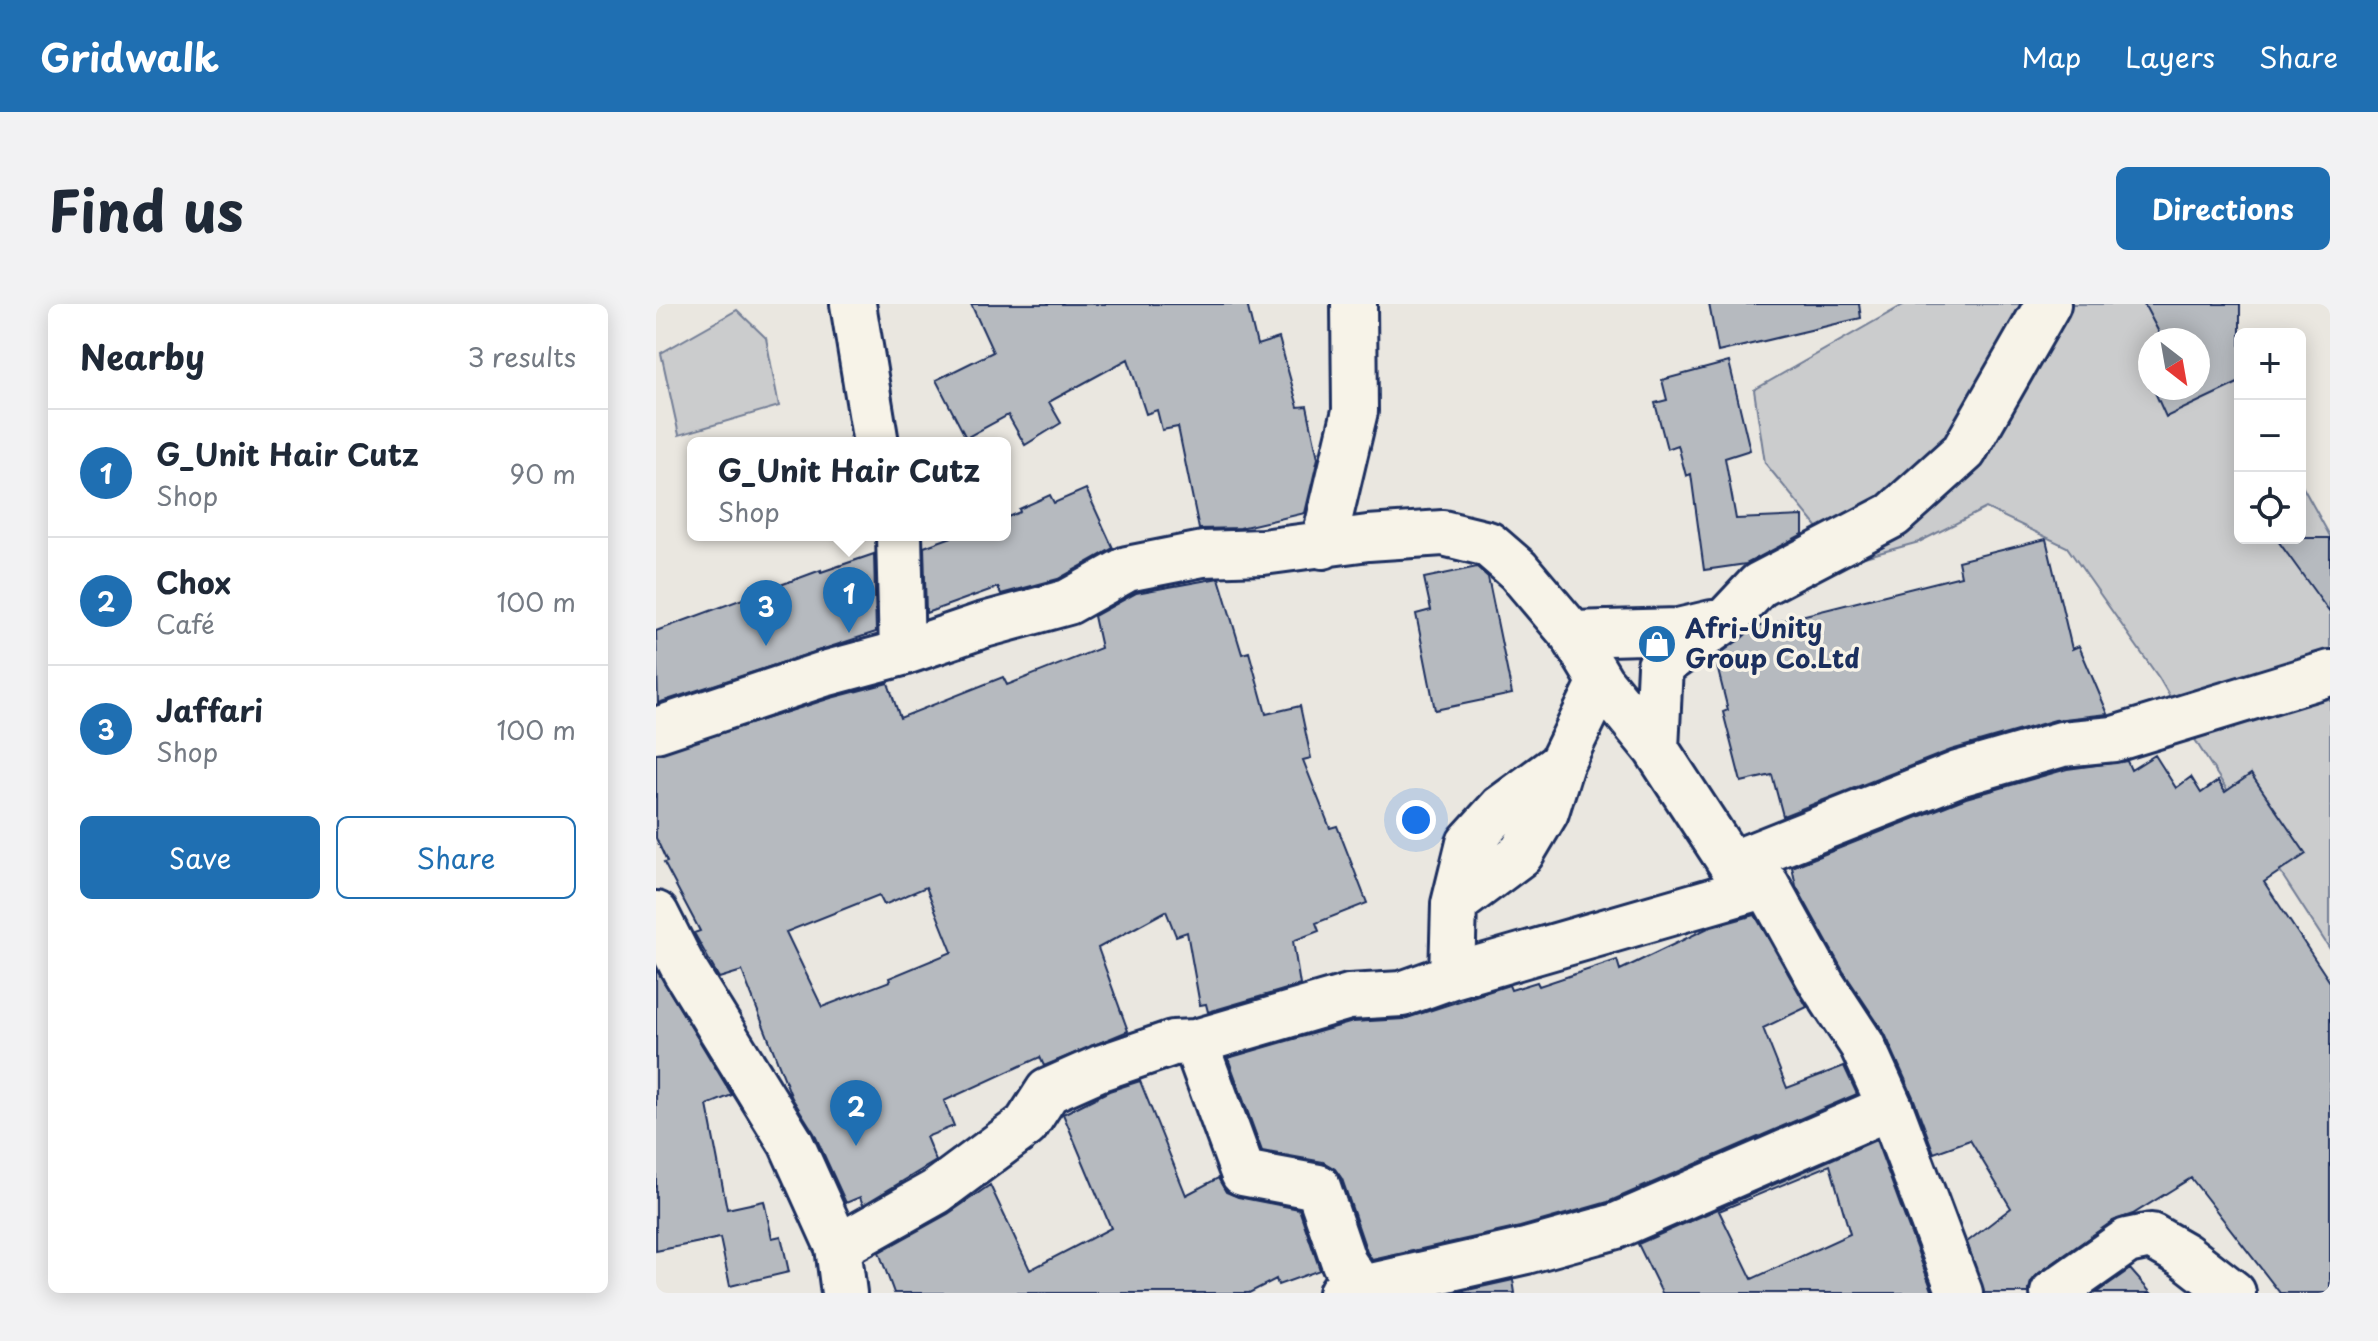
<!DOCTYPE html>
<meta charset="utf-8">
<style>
:root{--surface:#fff;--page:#f2f2f3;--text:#1f2937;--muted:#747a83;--line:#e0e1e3;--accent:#1f6fb2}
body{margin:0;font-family:"Playpen Sans",sans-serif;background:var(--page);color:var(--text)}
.controls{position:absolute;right:24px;top:24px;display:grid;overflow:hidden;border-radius:12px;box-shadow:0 4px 20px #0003}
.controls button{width:72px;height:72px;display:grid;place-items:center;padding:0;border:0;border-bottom:2px solid var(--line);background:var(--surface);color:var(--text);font:40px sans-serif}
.compass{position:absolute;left:1482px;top:24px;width:72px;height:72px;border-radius:50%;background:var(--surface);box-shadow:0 4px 20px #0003;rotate:149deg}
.you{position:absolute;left:760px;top:516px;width:28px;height:28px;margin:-20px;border:6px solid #fff;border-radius:50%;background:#1a73e8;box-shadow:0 0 0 12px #1a73e833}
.badge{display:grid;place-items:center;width:52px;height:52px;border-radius:50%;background:var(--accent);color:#fff;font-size:26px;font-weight:700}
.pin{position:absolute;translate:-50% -66px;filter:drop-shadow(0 2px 4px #0008)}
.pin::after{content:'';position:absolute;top:42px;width:28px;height:24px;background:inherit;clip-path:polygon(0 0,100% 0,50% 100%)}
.popup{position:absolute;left:31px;top:133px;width:324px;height:104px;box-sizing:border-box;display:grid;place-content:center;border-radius:12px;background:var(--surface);filter:drop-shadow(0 2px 6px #0005);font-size:26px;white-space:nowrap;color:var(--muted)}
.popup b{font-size:30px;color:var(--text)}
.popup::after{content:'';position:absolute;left:50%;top:100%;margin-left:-16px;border:16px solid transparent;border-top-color:var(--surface)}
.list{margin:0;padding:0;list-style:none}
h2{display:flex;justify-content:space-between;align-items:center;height:104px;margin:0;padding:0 32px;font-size:34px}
h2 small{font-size:26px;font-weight:400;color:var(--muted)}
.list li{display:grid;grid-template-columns:52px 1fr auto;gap:24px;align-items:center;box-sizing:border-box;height:128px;padding:0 32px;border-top:2px solid var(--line)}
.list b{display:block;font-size:30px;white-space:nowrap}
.list p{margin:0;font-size:26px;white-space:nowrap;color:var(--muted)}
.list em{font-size:26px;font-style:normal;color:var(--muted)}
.actions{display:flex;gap:16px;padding:24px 32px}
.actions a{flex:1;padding:18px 0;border:2px solid var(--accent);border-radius:12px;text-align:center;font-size:28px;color:var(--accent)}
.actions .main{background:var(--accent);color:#fff}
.icon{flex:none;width:44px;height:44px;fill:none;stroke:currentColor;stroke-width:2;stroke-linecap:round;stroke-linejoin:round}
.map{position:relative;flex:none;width:1674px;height:989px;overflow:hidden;border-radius:12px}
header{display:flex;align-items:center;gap:48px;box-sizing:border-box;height:112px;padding:0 40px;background:var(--accent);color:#fff}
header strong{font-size:38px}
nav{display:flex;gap:44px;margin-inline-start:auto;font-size:28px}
.intro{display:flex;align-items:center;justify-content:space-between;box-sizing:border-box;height:192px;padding:0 48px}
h1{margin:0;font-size:56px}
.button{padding:20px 36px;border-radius:12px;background:var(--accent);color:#fff;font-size:28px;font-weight:700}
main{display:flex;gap:48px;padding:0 48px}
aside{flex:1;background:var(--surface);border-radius:12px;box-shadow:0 4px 20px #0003}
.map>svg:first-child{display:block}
</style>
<header>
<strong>Gridwalk</strong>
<nav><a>Map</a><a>Layers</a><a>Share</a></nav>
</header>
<div class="intro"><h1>Find us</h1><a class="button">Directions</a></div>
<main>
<aside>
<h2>Nearby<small>3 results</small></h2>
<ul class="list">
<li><span class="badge">1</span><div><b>G_Unit Hair Cutz</b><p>Shop</p></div><em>90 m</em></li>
<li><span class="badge">2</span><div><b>Chox</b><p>Café</p></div><em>100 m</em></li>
<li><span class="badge">3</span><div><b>Jaffari</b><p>Shop</p></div><em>100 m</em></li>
</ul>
<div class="actions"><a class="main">Save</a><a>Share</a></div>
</aside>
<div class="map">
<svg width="1674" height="989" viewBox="0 0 1674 989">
<rect width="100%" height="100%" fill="#eae7e0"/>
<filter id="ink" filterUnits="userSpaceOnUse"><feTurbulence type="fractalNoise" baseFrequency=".0125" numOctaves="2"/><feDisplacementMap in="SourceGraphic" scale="16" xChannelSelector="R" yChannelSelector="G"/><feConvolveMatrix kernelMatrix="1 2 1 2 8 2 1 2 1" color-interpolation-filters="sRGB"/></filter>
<g filter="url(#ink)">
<path fill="#cbcccd" stroke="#737e96" stroke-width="2" fill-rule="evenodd" d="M1249 0H1533L1584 81V234H1644V178L1674 232V645L1544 444 1503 374 1411 243 1330 204 1263 238 1190 258 1109 159 1098 86ZM1494 36H1542V84H1494Z
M81 6 110 34 123 102 23 131 5 49Z"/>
<path fill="#b6babf" stroke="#1b2f5e" stroke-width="2" fill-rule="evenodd" d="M315 0H591L601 41 623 34 642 103 651 102 662 154 649 209 584 224 543 225 522 123 506 126 501 106 490 110 472 55 393 98 405 119 369 141 352 111 310 134 280 76 337 48Z
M1053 0H1203L1205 14 1062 48Z
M1488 0H1584V78L1510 113 1497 84H1542V36H1507Z
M1073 58 1094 146 1069 154 1080 215 1147 212V230L1090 260 1048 266 1035 170 1030 172 1022 141 1011 145 999 99 1011 96 1006 76Z
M430 185 457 244 402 275 345 290 342 283 270 309 268 243 301 231H349V214L364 208 363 205 394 191 398 199Z
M1620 234H1674V309Z
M1390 235 1416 345 1423 342 1452 410 1399 416 1295 446 1127 512 1116 471 1085 478 1067 408 1072 406 1059 354 1097 324 1305 272 1302 257Z
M218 250 220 328 2 399 0 327 165 266V268Z
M821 263 832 273 856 390 779 406 760 310 775 306 768 274Z
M563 274 586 350 593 348 610 410 644 402 655 454 647 456 674 524 681 522 711 599 660 619 663 627 637 637 644 681 552 708 550 700 544 701 531 628 520 632 510 607 442 644 472 727 388 762 384 753 288 797 298 822 270 833 280 857 207 901 204 893 190 899 158 829 136 794 86 667 63 674 38 629 44 627 8 559 11 558 0 534V450L175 394 232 379 244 414 347 373 351 381 445 344 438 312 480 289ZM270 583 296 648 233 674 234 677 166 703 130 628 223 591 228 601Z
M1499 451 1520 484 1535 473 1545 489 1562 477 1569 488 1595 470 1650 550 1608 578 1674 678V989H1624L1535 874 1477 910 1457 917 1383 969 1375 978 1372 989H1328L1311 938 1355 904 1314 836 1278 849 1257 793 1229 730 1187 667 1140 582 1136 563 1310 494 1411 465 1471 457 1475 466Z
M1099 611 1151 703 1107 724 1131 784 1188 762 1201 790 952 898 864 923 716 956 711 948 686 875 679 865 667 858 606 847 572 754 697 718 748 715 853 681 855 686 881 678 883 682 961 656 964 666 1052 624Z
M0 665 76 791 51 801 71 905 108 897 116 934 125 932 133 968 74 982 64 934 0 947Z
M484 777 530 891 562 874 570 888 582 893 643 905 664 966 622 981 620 975 593 989H238L223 948 292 910 334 881 374 966 455 924 407 810 453 787Z
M1220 836 1277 989H1006L982 940ZM1174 861 1194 930 1096 975 1063 907Z
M1474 965 1495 989H1440Z
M857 976 859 989H798Z"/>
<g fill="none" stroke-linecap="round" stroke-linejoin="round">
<g stroke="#1b2f5e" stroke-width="50">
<path id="minor" d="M197 0 220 139
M243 231 246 349
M667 242 699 107 698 0
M916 330 1022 327 1056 319
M0 426 168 370 246 349 328 321 412 298 471 265 547 250 607 248 712 234 787 229 832 240 862 266 916 330 945 378 1000 445 1075 560 1111 581 1166 680 1206 741 1234 803 1304 989
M1000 445 1004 362 1071 315 1103 281 1237 211 1308 147 1392 0
M1075 560 1302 470 1406 440 1458 435 1674 369
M798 600 865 550 890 508 905 460
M0 610 29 667 135 839 182 943 188 989
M796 672 798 600 813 539 845 504 905 460 945 378
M539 738 587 869 662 883 688 959 704 983
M182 943 280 888 370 821 392 787 444 764 517 739 539 738 693 693 746 690 796 672 1111 581
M685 989 870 947 960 922 1234 803
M1397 989 1471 937 1495 932 1528 951 1577 989"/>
</g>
<use href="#minor" stroke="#f7f3e8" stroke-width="44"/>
</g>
</g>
<defs>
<g id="shop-disc" transform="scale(2)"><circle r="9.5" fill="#1f6fb2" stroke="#f7f3e8"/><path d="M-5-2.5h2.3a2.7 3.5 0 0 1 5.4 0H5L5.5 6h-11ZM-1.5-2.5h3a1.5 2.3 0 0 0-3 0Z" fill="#fff"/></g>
</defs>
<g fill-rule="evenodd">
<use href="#shop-disc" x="1001" y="340"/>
</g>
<g text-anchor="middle" stroke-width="7" stroke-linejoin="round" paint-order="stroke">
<g font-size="26" font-weight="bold" fill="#1b2f5e" stroke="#f7f3e8" text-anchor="start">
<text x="1029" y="334">Afri-Unity<tspan x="1029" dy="30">Group Co.Ltd</tspan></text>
</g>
</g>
</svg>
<div class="controls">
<button>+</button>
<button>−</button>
<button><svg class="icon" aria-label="locate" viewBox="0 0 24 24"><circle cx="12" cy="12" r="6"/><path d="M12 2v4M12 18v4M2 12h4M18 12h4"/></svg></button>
</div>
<svg class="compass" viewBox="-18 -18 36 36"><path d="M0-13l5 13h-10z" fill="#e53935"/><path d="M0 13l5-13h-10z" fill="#747a83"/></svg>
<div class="you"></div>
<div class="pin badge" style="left:193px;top:329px">1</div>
<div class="popup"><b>G_Unit Hair Cutz</b>Shop</div>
<div class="pin badge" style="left:200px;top:842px">2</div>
<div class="pin badge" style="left:110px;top:342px">3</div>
</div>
</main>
